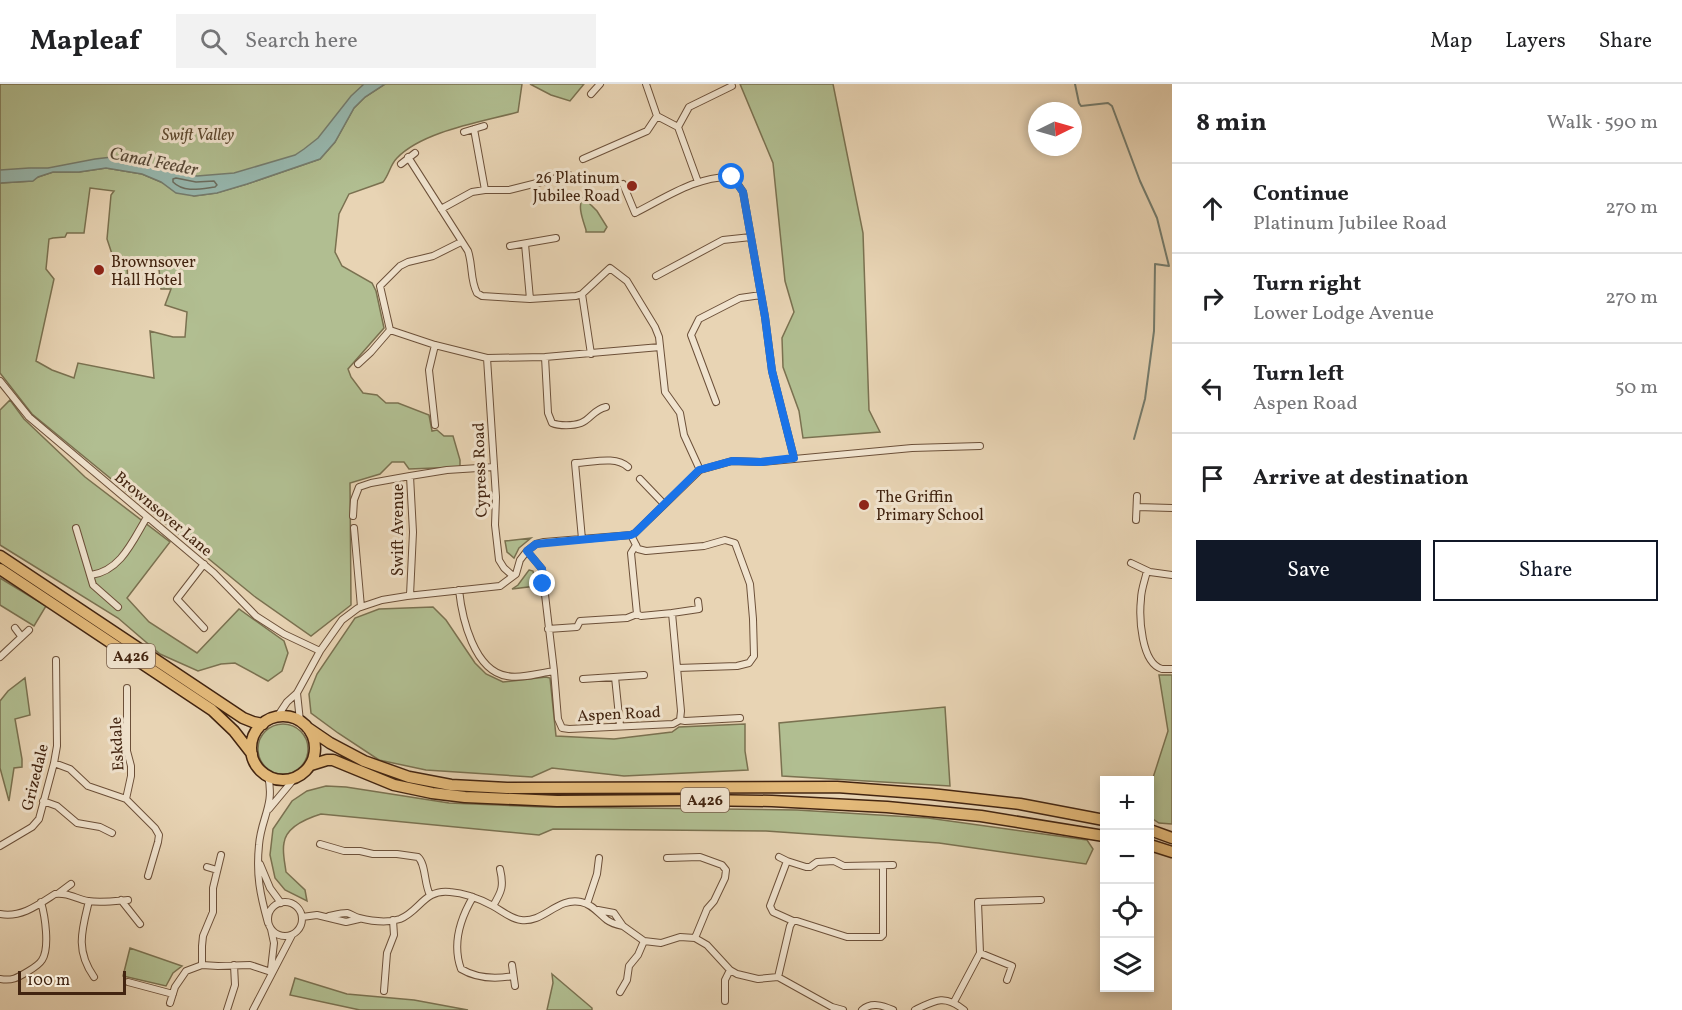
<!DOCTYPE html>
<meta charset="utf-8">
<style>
:root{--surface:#fff;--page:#f2f2f2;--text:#202124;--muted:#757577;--line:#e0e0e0;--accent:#111827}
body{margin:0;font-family:Vollkorn,serif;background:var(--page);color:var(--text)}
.controls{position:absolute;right:18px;bottom:18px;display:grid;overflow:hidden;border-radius:0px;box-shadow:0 3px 9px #0003}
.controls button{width:54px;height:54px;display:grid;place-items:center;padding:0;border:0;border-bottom:2px solid var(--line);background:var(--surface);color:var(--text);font:30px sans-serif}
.compass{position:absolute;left:1028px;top:18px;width:54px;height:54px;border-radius:50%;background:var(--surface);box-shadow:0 3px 9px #0003;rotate:85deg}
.scale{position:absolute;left:18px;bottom:15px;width:108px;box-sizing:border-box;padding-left:6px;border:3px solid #422410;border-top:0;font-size:16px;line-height:21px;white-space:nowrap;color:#422410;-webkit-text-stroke:4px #f0e3ce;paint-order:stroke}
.stop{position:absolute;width:18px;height:18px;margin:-14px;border:4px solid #1a73e8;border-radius:50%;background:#fff}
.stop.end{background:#1a73e8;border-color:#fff;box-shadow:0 2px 6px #0008}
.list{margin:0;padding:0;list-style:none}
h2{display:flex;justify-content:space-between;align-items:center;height:78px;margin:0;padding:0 24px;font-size:26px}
h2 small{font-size:20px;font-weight:400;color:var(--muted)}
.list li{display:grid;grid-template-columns:39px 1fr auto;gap:18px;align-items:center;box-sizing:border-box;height:90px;padding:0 24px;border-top:2px solid var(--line)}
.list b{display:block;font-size:22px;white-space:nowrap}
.list p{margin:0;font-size:20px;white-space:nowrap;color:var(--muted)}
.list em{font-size:20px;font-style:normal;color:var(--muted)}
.actions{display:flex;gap:12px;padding:18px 24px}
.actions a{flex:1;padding:14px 0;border:2px solid var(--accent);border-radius:0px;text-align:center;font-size:21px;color:var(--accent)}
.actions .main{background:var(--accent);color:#fff}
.icon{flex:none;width:33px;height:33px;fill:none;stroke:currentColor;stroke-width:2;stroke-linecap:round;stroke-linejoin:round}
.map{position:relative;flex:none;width:1172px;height:926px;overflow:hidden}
header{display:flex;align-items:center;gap:36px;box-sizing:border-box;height:84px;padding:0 30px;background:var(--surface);border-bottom:2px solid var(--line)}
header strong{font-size:28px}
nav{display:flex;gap:33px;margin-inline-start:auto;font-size:21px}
.search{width:420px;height:54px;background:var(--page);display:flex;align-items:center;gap:15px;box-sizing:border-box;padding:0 21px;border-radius:0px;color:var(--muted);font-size:22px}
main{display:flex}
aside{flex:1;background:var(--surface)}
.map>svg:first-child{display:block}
</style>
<header>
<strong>Mapleaf</strong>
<div class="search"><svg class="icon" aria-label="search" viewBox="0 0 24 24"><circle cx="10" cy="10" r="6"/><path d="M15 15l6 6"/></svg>Search here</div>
<nav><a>Map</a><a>Layers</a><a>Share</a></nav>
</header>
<main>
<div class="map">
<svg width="1172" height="926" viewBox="0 0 1172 926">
<rect width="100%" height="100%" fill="#e8d4b4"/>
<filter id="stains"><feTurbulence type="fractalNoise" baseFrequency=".00333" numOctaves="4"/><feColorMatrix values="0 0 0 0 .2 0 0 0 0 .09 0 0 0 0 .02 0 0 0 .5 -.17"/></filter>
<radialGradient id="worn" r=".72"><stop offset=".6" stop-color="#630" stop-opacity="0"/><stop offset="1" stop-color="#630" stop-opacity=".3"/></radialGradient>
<path fill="#b1be91" stroke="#7a7150" stroke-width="1.5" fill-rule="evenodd" d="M0 0H374L316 66 214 100 121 81 0 91Z
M385 0H522L518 28C482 38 423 47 397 74 390 81 389 91 383 98L349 110 339 130 335 168 342 182 372 199 376 207 384 244 348 285 351 293 363 309 377 311 386 319H398L429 331 432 347 437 346 444 352H453L460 376V383L409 385 404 378H392L380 390 350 399 351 521 311 552 254 512 32 330 0 289V99L32 97 38 93 53 88H79L106 84 142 90 194 112 216 109 247 100 320 75 335 58 354 24 365 13ZM90 104 114 107 111 111 107 155 120 194 128 197 127 183 147 182 159 185 161 205H171L165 221 187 228 185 253H173L150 247 154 294 78 279 74 294 52 286 36 277 54 195 46 185 49 155 53 154 65 153 67 149H84Z
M530 0H584L570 17 551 11Z
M740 0H833L863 149 869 326 880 348 803 354 799 327 783 283 782 254 794 228 785 197 773 79Z
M583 113 597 127 607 143 604 148H586V146C583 136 577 122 583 113Z
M10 316 24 335 85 393 170 458 127 514 149 538 197 569 239 525 284 557 288 569 282 587 268 597 235 579 221 580 198 587 160 570 118 534 0 461V326Z
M531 454 519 464 514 474 507 468 505 457Z
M529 486 533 487 536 502 512 505 518 501Z
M0 494 46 522 34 542 0 521Z
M433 523 446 536 475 579 486 590 503 598 546 593 550 594 556 652 614 655 672 648 679 643 745 640V667L748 686 624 692 552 684 532 693 426 686 379 676 338 649 311 629 309 610 317 590 355 534 379 525Z
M1159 591H1172V740L1159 739 1150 733V703L1168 647Z
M25 594 30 631 15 635 22 675V683L14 684 9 717 0 684V617L8 607Z
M945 623 950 702 782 692 779 639Z
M258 665a25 25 0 1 1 50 0a25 25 0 1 1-50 0Z
M326 702 346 703 449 719 542 723 797 726 928 734 1087 756 1093 765 1086 780 939 759 766 747 553 745 539 751 321 730C308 734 286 743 284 759 282 768 285 779 286 788L305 806 307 817 285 806 275 794 270 771 273 745 292 717 307 707Z
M130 864 182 882 173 889 166 902 123 892Z
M552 890 592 924V926H547L553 899Z
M295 894 347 910 414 916 468 926H360L290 911Z"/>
<path fill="#97b8af" stroke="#757d6f" stroke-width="1.5" d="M364 0H385L365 13 354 24 335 58 320 75 247 100 217 109 194 112 176 109 161 98 142 90 106 84 79 88H53L38 93 33 97 0 99V86L29 84H48L95 75 112 73 136 77 167 86 197 92 234 89 295 71 304 65 318 54 351 12Z"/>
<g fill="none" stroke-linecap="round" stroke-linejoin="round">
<path stroke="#6c6e60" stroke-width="1.5" d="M176 94 196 98 214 97 217 101 215 103C200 105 184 109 173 98V95Z"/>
<path stroke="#757d6f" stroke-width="2" d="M1075 0 1079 19 1081 22 1108 19 1112 22 1140 97 1157 134 1169 182 1155 180 1154 247 1145 315 1134 355"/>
<g stroke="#6c5039" stroke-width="8">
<path id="street" d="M646 0 657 32 678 43 698 98
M591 10 600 0
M678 43 689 23 732 2
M474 45 485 106
M464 48 484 42
M408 73 468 167C473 182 470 196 477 209L482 212 530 215 576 212 582 210
M583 75 647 47 657 32
M401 80 415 69
M623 100 635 129C665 114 698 91 733 93L743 108 765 233 772 287 794 374
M441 125 472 108 485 106H509L569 91
M525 160 530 215
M510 162 556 154
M656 192 723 156 751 153
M390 246 380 202 400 182 408 178 433 172 461 158
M435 261 429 286 435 341
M591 270 582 210 610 184 627 197 655 243 659 253 665 308 680 329 684 351 700 386
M545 273 548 329 552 339C559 342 573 342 581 339 591 335 593 326 606 323
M487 274 496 413 495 441 499 476 504 484 513 492
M358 280 371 268 390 246 435 261 487 274 545 273 660 263
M0 297 29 333 214 489 256 532 284 550 320 567
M716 318 691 251 699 235 740 214 761 211
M640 395 664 420
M1137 423 1172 424
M353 432 354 416 359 403 371 399 410 392
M1136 436 1137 412
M76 444 93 501 118 523
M354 444 361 523
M631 451 638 465 646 467 704 462 725 456 735 459 750 500 753 535 754 572 749 579 737 582 677 584
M582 455 575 379C591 379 615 371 628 383
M636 461 631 469 637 530
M527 467 542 485 554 587 558 635 562 644 569 645 673 640 680 636 681 627 672 529 641 532 637 530 627 534 580 537 577 543 548 545
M1131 479 1150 488 1172 491
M204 480 177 515 204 544
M1147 487C1145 496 1141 506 1141 515 1139 533 1141 579 1162 585 1165 585 1169 585 1172 585
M91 491C121 487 133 456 147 433
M459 506C462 534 474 587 507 592 522 595 539 589 554 587
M410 511 413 448 410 392 447 386 494 383
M672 529 699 525 698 517
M15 544 21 552
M0 573 29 546
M615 593 620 642
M583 595 644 591
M297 609 300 637
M277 633 287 618 297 609 320 567 342 536 358 524 382 516 407 512 500 502 516 490 520 476 527 467 536 460 544 458 631 451 635 449 700 386 732 377 761 378 912 364 980 362
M680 636 685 637 740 634
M54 679 70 685 88 702 126 715 155 744 159 751 158 758 148 792
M126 715 131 692V682L127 667V604
M43 717 57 722 77 739 100 743 112 749
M269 725 294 695
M320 760 344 767H360L373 770H397L418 773C426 780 424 800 430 811
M0 762 32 743 39 735 54 679 57 662 56 576
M779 773 787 777 770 822 773 828 793 837
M667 774 700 773 722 781 726 786 725 794 714 817 707 825 695 854
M787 777 806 783H810L817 778 834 777 844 782 893 781
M260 780 270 804 281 819
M207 783 217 786
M59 809 71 800
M473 813C460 835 452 860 461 885 476 894 496 895 513 892
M121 816 140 840
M89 817C82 846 75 866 94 893
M268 835a17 17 0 1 1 34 0a17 17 0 1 1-34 0Z
M587 820 597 790 599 774
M493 822C502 807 504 802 500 785
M598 826 614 829 623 842 644 857 661 859 680 853 695 854 707 861 730 886 737 890 758 895 778 893 832 923 843 926
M0 830C21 834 38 821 55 810 68 808 76 815 88 817 101 819 116 817 128 816
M329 832C334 831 341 829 347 829 351 830 355 833 359 834 371 837 388 839 400 835 420 827 424 805 450 808 465 809 480 815 493 822 502 827 511 835 521 836 544 839 557 813 581 818 592 820 598 829 607 836 611 839 618 841 623 842
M302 833 317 831 346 838 359 835
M268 839C260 810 256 791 259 761 261 734 275 721 268 692
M271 845 274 859 271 885
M980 869 1012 882 1007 896
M202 881 218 882 250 881 271 888
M512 881 515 902
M778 893 790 842 793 837H797L847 853H881L883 851V782
M0 895C12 897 17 894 27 888 32 885 39 881 42 876 50 864 45 832 41 818
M128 898 173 910
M384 907 387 869 394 851 393 836
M620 908 627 896 629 882 638 871 644 857
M725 917V896L730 886
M954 918 980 869 978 818 1041 816
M170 919 175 903 186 887 202 881V862L203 852 213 828V804L221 771
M227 926 235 901 234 881
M253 926 292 851
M862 926C871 918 882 921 893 926
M915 926C935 916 945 910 964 926"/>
</g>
<g stroke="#422410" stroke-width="13">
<path id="highway" d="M0 472 243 634 253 638 263 640
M0 485 212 626 234 647 252 670
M251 664a32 32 0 1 1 64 0a32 32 0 1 1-64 0Z
M308 644 330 659 364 677 409 693 451 701 507 704 837 703 931 710 1020 720 1104 736
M311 681 327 676H333L394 701 432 709 465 713 557 717 696 716 772 717 887 723 981 732 1104 752
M1150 746 1172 754
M1150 761 1172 768"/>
</g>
<use href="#street" stroke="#f0e3ce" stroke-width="6"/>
<use href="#highway" stroke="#e4ba7a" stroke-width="10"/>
</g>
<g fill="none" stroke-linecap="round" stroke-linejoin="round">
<path stroke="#1a73e8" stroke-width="8" d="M543 500 542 485 527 467 536 460 631 451 635 449 699 386 732 377 761 378 794 374 772 287 765 233 743 108 732 93"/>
</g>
<g fill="#8f2418" stroke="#f0e3ce" stroke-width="2">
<circle cx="632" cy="102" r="6"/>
<circle cx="99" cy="186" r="6"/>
<circle cx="864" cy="421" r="6"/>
</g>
<g text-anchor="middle" stroke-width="6" stroke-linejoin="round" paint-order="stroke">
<g fill="#f0e3ce" stroke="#765d49" stroke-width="1.5">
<rect x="107" y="560" width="48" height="24" rx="4.5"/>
<rect x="681" y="704" width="48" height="24" rx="4.5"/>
</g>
<g font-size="15" font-weight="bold" fill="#422410">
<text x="131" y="577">A426</text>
<text x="705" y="721">A426</text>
</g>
<g font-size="16" font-style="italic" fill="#5e4a30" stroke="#f0e3ce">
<text x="198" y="56">Swift Valley</text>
</g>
<g font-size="16" fill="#422410" stroke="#f0e3ce" text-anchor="start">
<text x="620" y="99" text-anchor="end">26 Platinum<tspan x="620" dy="18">Jubilee Road</tspan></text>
<text x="111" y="183">Brownsover<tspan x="111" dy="18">Hall Hotel</tspan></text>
<text x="876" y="418">The Griffin<tspan x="876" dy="18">Primary School</tspan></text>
</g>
<g font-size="16" fill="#422410" stroke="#f0e3ce">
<text transform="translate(479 386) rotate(-92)" y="6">Cypress Road</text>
<text transform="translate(164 429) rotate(40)" y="6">Brownsover Lane</text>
<text transform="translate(397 446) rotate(-90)" y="6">Swift Avenue</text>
<text transform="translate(619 629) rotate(-3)" y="6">Aspen Road</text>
<text transform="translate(116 660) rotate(-93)" y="6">Eskdale</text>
<text transform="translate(34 693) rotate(-76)" y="6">Grizedale</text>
</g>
<g font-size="18" font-style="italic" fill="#574938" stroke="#f0e3ce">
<text transform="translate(154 77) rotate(11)" y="6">Canal Feeder</text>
</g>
</g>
<rect width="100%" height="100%" filter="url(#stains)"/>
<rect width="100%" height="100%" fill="url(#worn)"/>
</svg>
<div class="controls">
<button>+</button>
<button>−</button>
<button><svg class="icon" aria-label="locate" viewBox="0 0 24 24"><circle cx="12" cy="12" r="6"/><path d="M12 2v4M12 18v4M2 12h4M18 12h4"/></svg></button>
<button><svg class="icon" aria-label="layers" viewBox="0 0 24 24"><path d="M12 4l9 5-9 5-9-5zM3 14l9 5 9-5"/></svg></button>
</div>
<svg class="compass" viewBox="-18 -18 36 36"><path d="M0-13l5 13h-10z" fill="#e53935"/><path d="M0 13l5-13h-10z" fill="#757577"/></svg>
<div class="scale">100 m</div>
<div class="stop" style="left:732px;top:93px"></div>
<div class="stop end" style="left:543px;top:500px"></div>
</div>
<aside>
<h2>8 min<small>Walk · 590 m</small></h2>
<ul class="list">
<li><svg class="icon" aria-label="ahead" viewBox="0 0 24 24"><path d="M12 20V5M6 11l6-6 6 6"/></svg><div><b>Continue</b><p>Platinum Jubilee Road</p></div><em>270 m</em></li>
<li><svg class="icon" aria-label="right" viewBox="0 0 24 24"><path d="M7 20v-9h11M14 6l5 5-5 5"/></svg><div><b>Turn right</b><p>Lower Lodge Avenue</p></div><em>270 m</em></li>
<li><svg class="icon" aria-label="left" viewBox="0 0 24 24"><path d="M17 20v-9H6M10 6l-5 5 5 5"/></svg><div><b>Turn left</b><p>Aspen Road</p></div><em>50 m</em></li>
<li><svg class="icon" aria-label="arrive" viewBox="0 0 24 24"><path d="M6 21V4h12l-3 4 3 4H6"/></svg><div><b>Arrive at destination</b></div></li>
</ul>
<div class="actions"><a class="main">Save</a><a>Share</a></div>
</aside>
</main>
